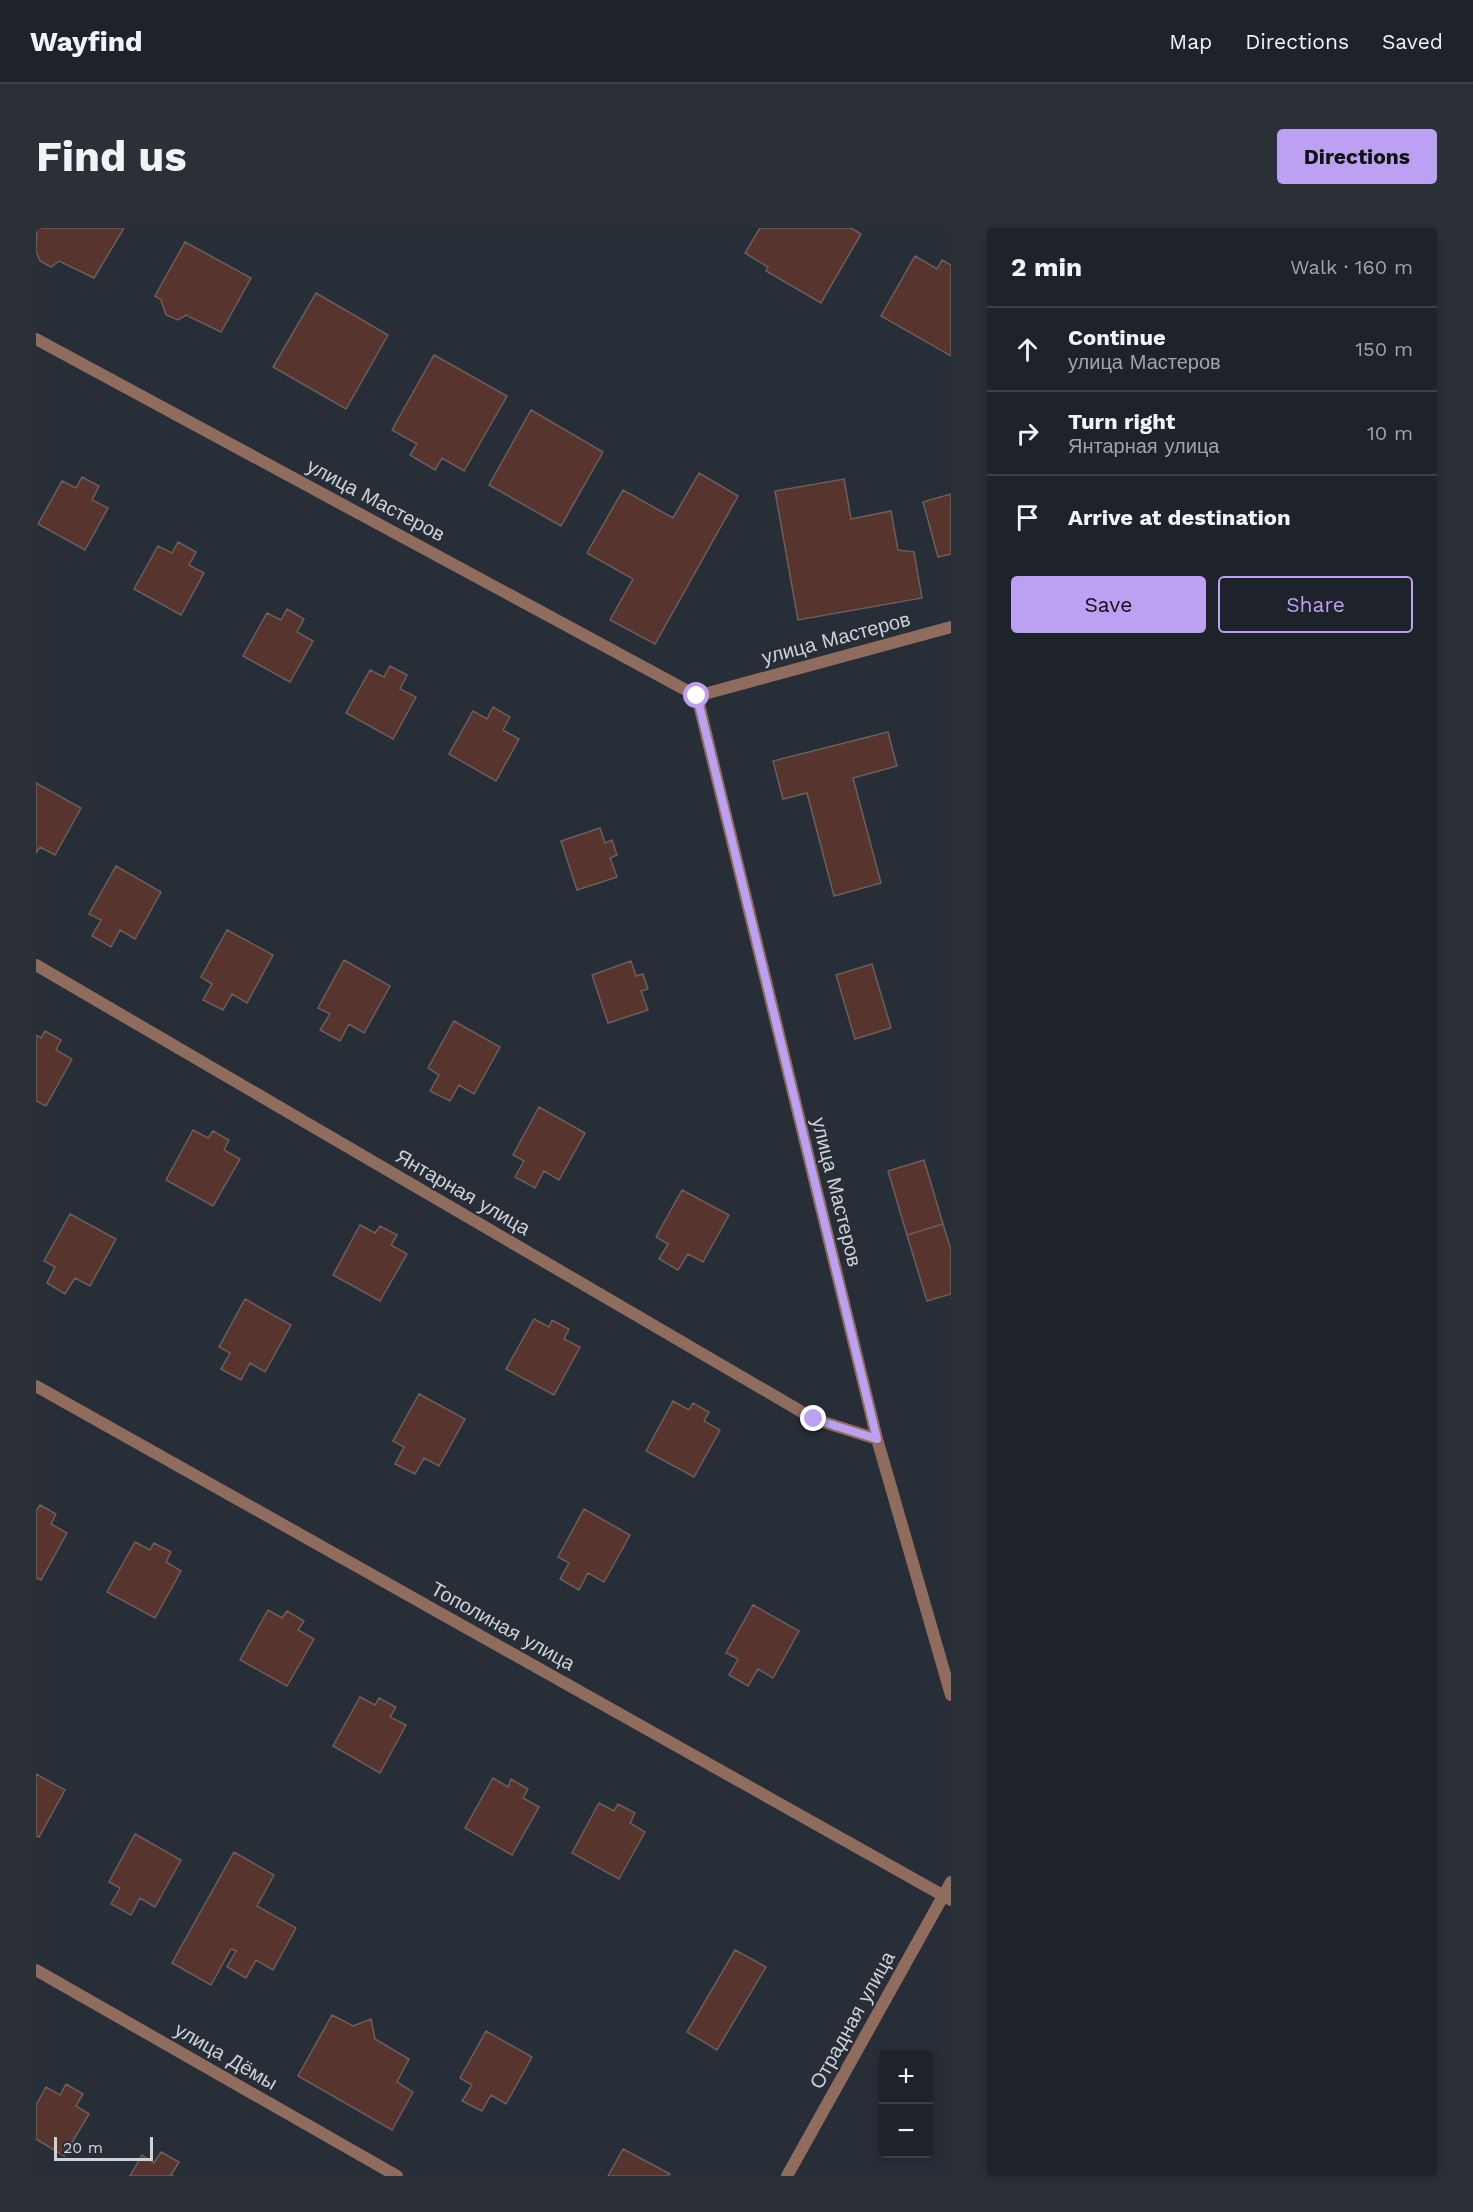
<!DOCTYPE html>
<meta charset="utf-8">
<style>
:root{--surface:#1e222a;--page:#2b2f36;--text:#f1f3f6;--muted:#a1a4a8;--line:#3c3f47;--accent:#bca0f2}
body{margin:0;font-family:"Work Sans",sans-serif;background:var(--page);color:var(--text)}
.controls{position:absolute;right:18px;bottom:18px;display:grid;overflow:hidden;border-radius:6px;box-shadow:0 3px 9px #0003}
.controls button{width:54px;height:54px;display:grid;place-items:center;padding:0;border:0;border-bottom:2px solid var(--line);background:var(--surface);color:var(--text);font:30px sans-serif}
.scale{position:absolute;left:18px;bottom:15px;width:99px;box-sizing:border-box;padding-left:6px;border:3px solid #ced2d8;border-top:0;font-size:16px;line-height:21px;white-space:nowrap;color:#ced2d8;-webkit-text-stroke:4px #282e38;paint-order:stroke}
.stop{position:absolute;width:18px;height:18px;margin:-14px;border:4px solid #bca0f2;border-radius:50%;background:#fff}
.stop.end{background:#bca0f2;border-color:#fff;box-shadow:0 2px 6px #0008}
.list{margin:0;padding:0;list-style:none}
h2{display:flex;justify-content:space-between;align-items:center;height:78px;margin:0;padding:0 24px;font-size:26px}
h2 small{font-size:20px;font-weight:400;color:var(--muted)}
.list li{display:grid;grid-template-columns:39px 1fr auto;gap:18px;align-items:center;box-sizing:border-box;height:84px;padding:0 24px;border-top:2px solid var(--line)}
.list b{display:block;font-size:22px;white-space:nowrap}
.list p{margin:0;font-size:20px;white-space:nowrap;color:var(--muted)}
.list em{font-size:20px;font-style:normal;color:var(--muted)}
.actions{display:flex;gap:12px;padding:18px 24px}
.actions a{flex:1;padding:14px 0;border:2px solid var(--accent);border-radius:6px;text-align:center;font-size:21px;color:var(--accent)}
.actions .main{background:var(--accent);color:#111}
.icon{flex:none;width:33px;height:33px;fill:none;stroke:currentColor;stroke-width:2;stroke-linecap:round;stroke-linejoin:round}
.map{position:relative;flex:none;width:915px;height:1948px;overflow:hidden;border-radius:6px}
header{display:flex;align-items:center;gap:36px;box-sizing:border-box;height:84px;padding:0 30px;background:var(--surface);border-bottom:2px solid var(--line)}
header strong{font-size:28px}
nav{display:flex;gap:33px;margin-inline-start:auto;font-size:21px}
.intro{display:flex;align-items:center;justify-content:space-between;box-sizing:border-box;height:144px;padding:0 36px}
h1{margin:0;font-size:42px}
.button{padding:15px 27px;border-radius:6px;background:var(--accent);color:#111;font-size:21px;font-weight:700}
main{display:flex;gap:36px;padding:0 36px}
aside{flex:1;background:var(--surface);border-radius:6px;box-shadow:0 3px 9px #0003}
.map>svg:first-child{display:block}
</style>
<header>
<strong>Wayfind</strong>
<nav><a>Map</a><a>Directions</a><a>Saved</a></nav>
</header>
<div class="intro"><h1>Find us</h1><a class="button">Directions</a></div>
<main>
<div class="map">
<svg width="915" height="1948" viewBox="0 0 915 1948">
<rect width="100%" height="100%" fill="#282e38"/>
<path fill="#57342d" stroke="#6c5e5b" stroke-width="1.5" d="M1 0H88L58 50 23 33 15 39 4 33 0 23Z
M724 0H815L825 6 785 75 730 43 732 39 709 25Z
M149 14 215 50 185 104 150 87 142 92 130 87 125 72 119 68Z
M879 28 901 41 906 32 915 37V128L845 88Z
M280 65 352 107 310 181 237 139Z
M398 127 471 168 428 243 406 230 399 242 374 227 381 216 356 202Z
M495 182 567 224 525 298 453 257Z
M663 245 702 268 619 416 574 392 597 351 551 325 587 262 637 290Z
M46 249 63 258 56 272 72 280 49 322 2 296 26 253 40 260Z
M808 251 815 291 855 283 862 322 878 324 886 370 762 392 739 263Z
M915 266V326L902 329 887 274Z
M142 314 160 324 153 337 168 345 145 387 98 361 122 318 136 325Z
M251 381 268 391 261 404 277 413 254 454 207 428 231 385 245 392Z
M354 438 371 447 364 461 380 469 357 511 310 485 334 442 348 449Z
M457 479 474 489 467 502 483 511 460 553 413 526 437 483 451 491Z
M852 504 861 538 817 550 845 655 798 668 771 565 747 571 737 533Z
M0 555 45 580 19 627 4 619 0 625Z
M564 600 569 615 576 612 581 627 574 630 581 649 541 662 525 613Z
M80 638 125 664 99 711 84 702 75 719 56 708 65 692 53 686Z
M191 702 237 727 211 775 196 766 187 782 167 772 176 756 165 749Z
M308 732 354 758 328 805 313 796 304 813 284 802 294 786 282 780Z
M595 733 600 748 607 746 612 761 605 763 612 782 572 795 556 747Z
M836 736 855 800 819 811 800 747Z
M418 793 464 819 438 866 423 857 414 873 394 863 403 847 392 840Z
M9 803 25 812 20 822 36 831 10 878 0 873V807L5 810Z
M503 879 549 905 523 952 508 943 499 960 479 949 488 933 477 927Z
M157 902 172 910 177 903 193 912 188 922 204 931 177 978 130 952Z
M888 932 907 996 871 1007 852 943Z
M646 962 693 987 667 1034 652 1026 642 1042 623 1031 632 1016 620 1009Z
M34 986 80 1011 54 1058 39 1050 29 1066 11 1055 19 1039 8 1033Z
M907 996 915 1022V1066L891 1073 871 1007Z
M324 997 339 1005 344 998 361 1007 355 1017 371 1026 344 1073 297 1047Z
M209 1071 255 1097 229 1144 214 1135 205 1152 185 1141 194 1125 183 1119Z
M498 1091 513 1099 516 1092 533 1101 528 1111 544 1119 518 1167 470 1141Z
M383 1166 429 1191 403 1238 388 1230 379 1246 359 1236 368 1219 357 1213Z
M637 1173 653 1182 657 1175 673 1184 668 1193 684 1202 658 1249 610 1223Z
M4 1277 20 1286 15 1296 31 1305 5 1352 0 1350V1283Z
M548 1281 594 1307 568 1354 552 1345 543 1362 524 1351 533 1335 522 1329Z
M99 1314 114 1322 118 1315 135 1324 130 1334 145 1343 119 1390 71 1364Z
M717 1377 763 1403 737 1450 722 1441 712 1458 693 1447 702 1431 690 1425Z
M232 1382 246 1390 251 1383 268 1393 262 1402 278 1411 251 1458 204 1432Z
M324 1469 339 1477 343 1470 360 1479 354 1489 370 1497 344 1545 297 1518Z
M0 1546 29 1562 3 1609 0 1608Z
M457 1550 472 1559 475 1551 492 1561 487 1570 503 1579 476 1627 429 1600Z
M563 1575 578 1583 582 1576 599 1585 594 1595 609 1604 583 1651 536 1625Z
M99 1606 145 1632 119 1679 104 1670 95 1687 75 1676 84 1660 73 1654Z
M198 1624 238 1647 221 1678 260 1700 237 1742 220 1732 210 1750 191 1739 200 1723 195 1721 175 1757 136 1735Z
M699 1722 730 1739 681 1822 651 1804Z
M296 1787 317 1798 335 1791 339 1811 373 1831 361 1854 377 1864 356 1902 262 1848Z
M450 1803 496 1829 470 1876 455 1867 446 1883 426 1873 436 1857 424 1850Z
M30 1856 47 1866 40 1878 53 1886 28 1928 0 1911V1877L10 1859 24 1867Z
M587 1921 634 1946 632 1948H572Z
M125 1924 143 1934 135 1947 137 1948H94L106 1927 118 1935Z"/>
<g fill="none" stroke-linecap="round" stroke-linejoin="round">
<path stroke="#8f6c5d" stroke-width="12" d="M0 111 661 468 915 399
M661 468 841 1211 915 1467
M0 737 778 1191 841 1211
M0 1158 915 1672
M0 1742 361 1948
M751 1948 915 1654"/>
</g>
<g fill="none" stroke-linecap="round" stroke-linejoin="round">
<path stroke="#bca0f2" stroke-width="8" d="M661 468 841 1211 778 1191"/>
</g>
<g text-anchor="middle" stroke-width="4.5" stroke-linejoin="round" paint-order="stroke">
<g font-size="20" fill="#ced2d8" stroke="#282e38">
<text transform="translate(340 272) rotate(28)" y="7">улица Мастеров</text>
<text transform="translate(800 410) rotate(-15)" y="7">улица Мастеров</text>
<text transform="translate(427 964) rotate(30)" y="7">Янтарная улица</text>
<text transform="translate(801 964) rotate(76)" y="7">улица Мастеров</text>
<text transform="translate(467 1398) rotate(29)" y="7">Тополиная улица</text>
<text transform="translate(816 1792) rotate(-61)" y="7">Отрадная улица</text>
<text transform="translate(190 1828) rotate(30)" y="7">улица Дёмы</text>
</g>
</g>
</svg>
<div class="controls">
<button>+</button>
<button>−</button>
</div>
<div class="scale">20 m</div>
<div class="stop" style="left:661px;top:468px"></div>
<div class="stop end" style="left:778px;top:1191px"></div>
</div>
<aside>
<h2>2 min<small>Walk · 160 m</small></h2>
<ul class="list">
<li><svg class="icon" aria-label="ahead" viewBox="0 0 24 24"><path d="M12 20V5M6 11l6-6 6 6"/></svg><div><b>Continue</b><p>улица Мастеров</p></div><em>150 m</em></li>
<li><svg class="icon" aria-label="right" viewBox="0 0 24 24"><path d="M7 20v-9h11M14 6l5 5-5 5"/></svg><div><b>Turn right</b><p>Янтарная улица</p></div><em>10 m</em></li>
<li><svg class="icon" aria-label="arrive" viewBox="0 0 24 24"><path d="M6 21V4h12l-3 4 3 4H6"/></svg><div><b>Arrive at destination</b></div></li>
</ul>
<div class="actions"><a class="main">Save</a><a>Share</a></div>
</aside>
</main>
